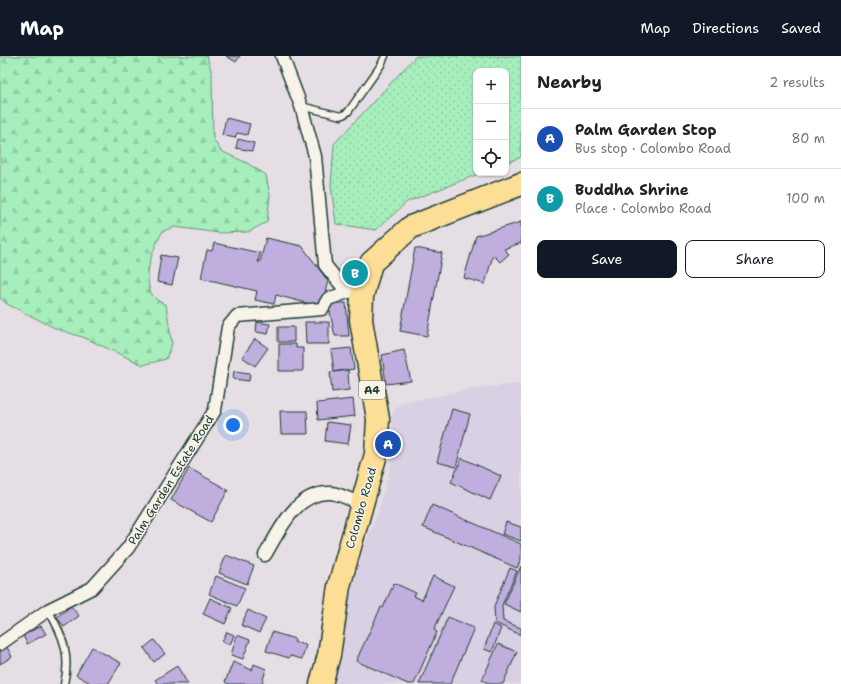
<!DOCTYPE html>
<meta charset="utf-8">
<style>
:root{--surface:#fff;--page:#f2f2f2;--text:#222;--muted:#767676;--line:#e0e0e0;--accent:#111827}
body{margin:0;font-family:"Shantell Sans",sans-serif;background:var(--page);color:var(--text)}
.controls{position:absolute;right:12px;top:12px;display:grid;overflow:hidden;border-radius:8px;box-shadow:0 1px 3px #0004}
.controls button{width:36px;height:36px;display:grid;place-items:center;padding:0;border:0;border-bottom:1px solid var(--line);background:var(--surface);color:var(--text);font:20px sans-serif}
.you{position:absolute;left:233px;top:369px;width:14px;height:14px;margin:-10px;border:3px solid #fff;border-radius:50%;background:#1a73e8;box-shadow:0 0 0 6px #1a73e833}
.badge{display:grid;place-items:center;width:26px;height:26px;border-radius:50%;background:var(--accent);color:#fff;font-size:13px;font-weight:700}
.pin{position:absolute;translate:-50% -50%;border:2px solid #fff;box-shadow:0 1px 4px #0006}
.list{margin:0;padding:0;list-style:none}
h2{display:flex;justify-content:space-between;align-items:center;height:52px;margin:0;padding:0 16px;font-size:17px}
h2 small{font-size:13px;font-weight:400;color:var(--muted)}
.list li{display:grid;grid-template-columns:26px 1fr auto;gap:12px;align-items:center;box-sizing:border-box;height:60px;padding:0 16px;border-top:1px solid var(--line)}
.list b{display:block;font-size:15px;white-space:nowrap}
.list p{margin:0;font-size:13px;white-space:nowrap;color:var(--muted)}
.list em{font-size:13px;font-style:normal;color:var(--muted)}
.actions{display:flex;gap:8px;padding:12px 16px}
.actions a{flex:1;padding:9px 0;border:1px solid var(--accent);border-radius:8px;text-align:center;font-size:14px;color:var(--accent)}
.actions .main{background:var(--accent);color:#fff}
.icon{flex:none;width:22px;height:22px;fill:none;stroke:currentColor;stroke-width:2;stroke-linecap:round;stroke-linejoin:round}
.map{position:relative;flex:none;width:521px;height:628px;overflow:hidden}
header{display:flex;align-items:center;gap:24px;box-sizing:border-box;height:56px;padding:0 20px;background:var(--accent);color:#fff}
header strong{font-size:19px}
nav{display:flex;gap:22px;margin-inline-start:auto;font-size:14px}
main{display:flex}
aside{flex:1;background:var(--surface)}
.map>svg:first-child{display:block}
</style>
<header>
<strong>Map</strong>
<nav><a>Map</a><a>Directions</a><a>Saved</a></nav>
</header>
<main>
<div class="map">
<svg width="521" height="628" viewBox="0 0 521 628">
<defs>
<pattern id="grass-dots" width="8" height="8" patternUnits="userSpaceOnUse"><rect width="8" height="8" fill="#a6eebc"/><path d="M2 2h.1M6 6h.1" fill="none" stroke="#8ecda2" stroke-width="1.8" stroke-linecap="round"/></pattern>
<pattern id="forest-firs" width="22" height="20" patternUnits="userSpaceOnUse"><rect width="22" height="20" fill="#a6eebc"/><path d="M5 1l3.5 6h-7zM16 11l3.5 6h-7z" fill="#8ecda2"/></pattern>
</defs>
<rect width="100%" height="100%" fill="#e6dee5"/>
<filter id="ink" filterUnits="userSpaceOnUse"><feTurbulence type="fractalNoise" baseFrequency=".025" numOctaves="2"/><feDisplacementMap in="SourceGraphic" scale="8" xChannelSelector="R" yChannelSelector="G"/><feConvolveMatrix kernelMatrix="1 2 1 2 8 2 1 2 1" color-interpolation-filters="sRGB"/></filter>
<g filter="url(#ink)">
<path fill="#dad0e3" d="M521 327V628H333L338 598 342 560 368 480 378 457 395 395 391 361 396 352 401 347 472 333Z"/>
<path fill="url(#grass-dots)" stroke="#629678" d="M416 0H521V101L506 107V15H476V117H481L407 146 376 174 336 168 331 130 334 88Z"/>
<path fill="url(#forest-firs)" stroke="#629678" d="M0 0H207L212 18 213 83 221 95 247 107 266 119 270 139 267 166 248 176 219 177 175 171 163 175C153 191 141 223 153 240 156 244 162 247 166 249L172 288 166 303 143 309 85 282 57 273 7 248 0 242Z"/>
<path fill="#bfaede" stroke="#1f3d34" d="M226 0H240L236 6Z
M226 62 250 68 247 79 237 77 235 82 222 79Z
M238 83 254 87 252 95 236 92Z
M521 166V187L504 193 509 198 500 206 493 199 485 228 464 222 476 180Z
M266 182 302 190 328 225 321 251 276 239 274 248 255 244 257 235 201 222 207 194 212 195 214 187 260 197 258 206H260Z
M415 192 442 197 427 280 400 275Z
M161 199 178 202 172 229 157 226Z
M350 212H361L356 226 349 223Z
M328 247H346L349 280H335Z
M257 266 270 268 268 278 256 276Z
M305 266H329V288H306Z
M278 271H294V286H278Z
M255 283 268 292 255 310 242 301Z
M279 288H296V292H303V315H279Z
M351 292 354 313 334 316 331 294Z
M404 294 411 325 386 328 382 299Z
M348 314 349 334 332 336 330 316Z
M234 315 250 317 249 325 233 323Z
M353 343 355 360 318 364 317 347Z
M452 353 470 358 456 411 437 406Z
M280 355H307L308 378H281Z
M327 366 351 369 348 388 325 385Z
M462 402 501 420 490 444 451 426Z
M189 412 228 434 211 466 171 444Z
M432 449 521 488V503L517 512 423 471Z
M506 466 521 471V485L502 478Z
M226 499 254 510 247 528 219 517Z
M521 510V556L504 548Z
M510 512 517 515 502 549 503 565 521 572V579L495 567 494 550Z
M216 520 245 532 237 550 209 538Z
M433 520 454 530 434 574 437 576 414 628H408L356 605 381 551 383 552 394 527 416 537 414 540 422 544Z
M210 542 232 552 225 568 203 558Z
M71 550 79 560 64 571 57 561Z
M248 554 266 563 259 577 241 569Z
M448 561 474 572 450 628H419Z
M493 568 501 572 492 596 484 593Z
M41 570 46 578 27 588 23 579Z
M227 576 234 579 230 589 222 585Z
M272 576 295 583 294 586 306 589 302 603 290 600 289 602 266 595Z
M237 579 250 584 243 603 231 599Z
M154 584 165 598 154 606 144 592Z
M498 588 517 596 503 628H491L482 624Z
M7 591 12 601 0 608V595Z
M92 591 121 607 108 628H92L76 619Z
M233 606 252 614 254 608 266 613 262 628H229L225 626Z
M177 610 188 628H158L155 624Z"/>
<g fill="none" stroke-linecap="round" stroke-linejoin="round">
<g stroke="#1f3d34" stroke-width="9">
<path id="lane" d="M301 50 341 60 348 56 381 9 385 0
M48 554C63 579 71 599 64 628"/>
</g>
<g stroke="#1f3d34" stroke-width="15">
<path id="street" d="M282 0 301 50 315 100 325 209 342 230 355 237
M265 499C280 474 296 435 331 437 341 438 353 445 363 449
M0 588 48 554 92 532 128 492 215 354 228 271 237 260 322 253 328 243 351 235"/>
</g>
<g stroke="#1f3d34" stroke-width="25">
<path id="highway" d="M321 628 329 599 339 530 376 398 378 363 361 264 362 240 371 207 411 171 521 128"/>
</g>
<use href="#lane" stroke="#f7f3e8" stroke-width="6"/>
<use href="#street" stroke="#f7f3e8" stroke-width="12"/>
<use href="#highway" stroke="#fcde96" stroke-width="22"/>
</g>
</g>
<g text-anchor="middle" stroke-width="3" stroke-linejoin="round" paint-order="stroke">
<rect fill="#f7f3e8" stroke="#60746a" stroke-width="1" x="359" y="325" width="26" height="18" rx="3"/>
<g font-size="11" font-weight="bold" fill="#1f3d34">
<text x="372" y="338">A4</text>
</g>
<g font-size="12" fill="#1f3d34" stroke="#f7f3e8">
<text transform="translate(171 424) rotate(-58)" y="4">Palm Garden Estate Road</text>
<text transform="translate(361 452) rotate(-74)" y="4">Colombo Road</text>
</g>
</g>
</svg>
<div class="controls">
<button>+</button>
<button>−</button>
<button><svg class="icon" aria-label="locate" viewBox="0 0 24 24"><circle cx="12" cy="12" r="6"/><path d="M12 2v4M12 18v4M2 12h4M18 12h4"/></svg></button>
</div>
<div class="you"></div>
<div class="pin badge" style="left:388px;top:388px;background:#1a4fb4">A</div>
<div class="pin badge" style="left:355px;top:217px;background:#0f9aa8">B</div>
</div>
<aside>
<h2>Nearby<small>2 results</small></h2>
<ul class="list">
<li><span class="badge" style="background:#1a4fb4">A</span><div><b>Palm Garden Stop</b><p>Bus stop · Colombo Road</p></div><em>80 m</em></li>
<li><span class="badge" style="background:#0f9aa8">B</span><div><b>Buddha Shrine</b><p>Place · Colombo Road</p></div><em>100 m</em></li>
</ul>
<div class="actions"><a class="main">Save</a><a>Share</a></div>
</aside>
</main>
